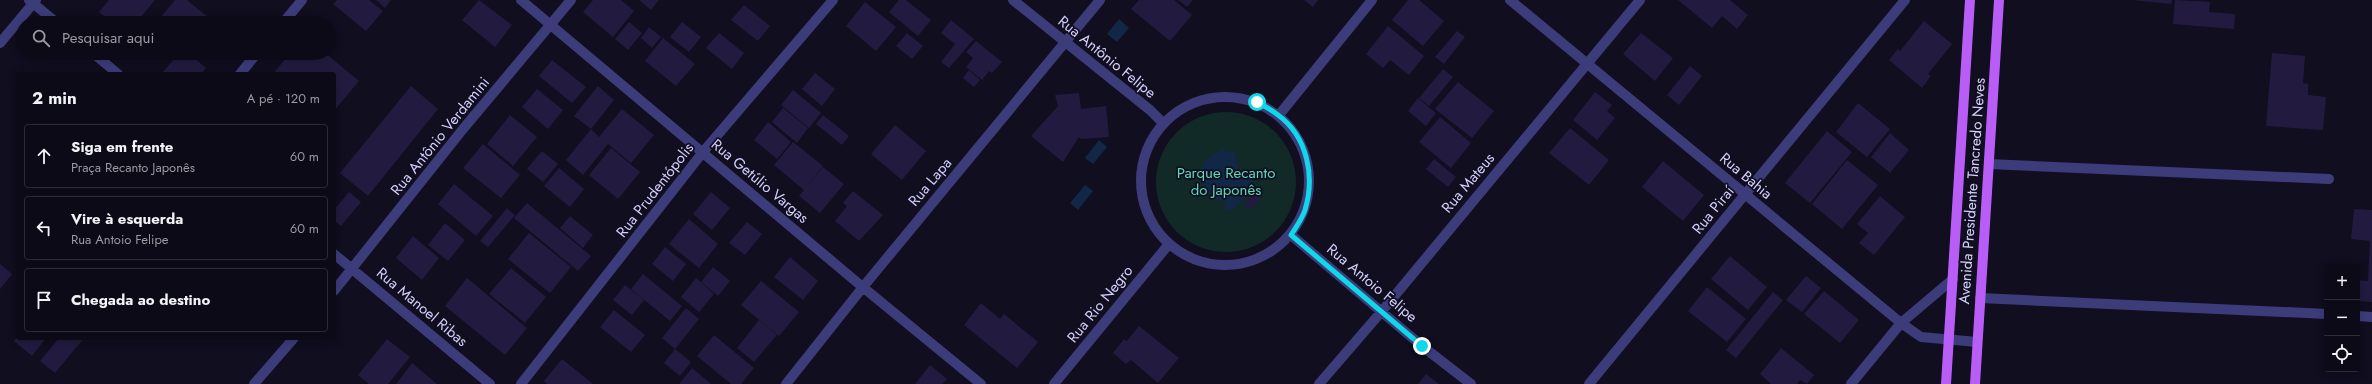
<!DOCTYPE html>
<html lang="pt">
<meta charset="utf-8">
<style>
:root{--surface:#0c0a17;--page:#151320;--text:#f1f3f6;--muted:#9a9aa1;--line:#2c2b36}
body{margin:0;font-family:Jost,sans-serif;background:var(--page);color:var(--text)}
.controls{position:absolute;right:12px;bottom:12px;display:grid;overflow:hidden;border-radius:4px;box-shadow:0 2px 10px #0003}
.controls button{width:36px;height:36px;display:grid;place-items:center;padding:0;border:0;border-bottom:1px solid var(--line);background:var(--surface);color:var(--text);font:20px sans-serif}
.stop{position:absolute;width:12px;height:12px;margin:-9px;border:3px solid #0fd8e8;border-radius:50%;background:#fff}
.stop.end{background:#0fd8e8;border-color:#fff;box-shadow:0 1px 4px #0008}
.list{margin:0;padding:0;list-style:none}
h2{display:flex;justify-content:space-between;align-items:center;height:52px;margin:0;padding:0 16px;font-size:17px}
h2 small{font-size:13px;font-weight:400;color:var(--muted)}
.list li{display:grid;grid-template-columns:26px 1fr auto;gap:12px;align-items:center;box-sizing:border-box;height:64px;margin:0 8px 8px;padding:0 8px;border:1px solid var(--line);border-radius:4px}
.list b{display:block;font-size:15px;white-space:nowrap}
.list p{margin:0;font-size:13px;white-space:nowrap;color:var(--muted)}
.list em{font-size:13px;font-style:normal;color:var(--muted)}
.icon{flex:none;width:22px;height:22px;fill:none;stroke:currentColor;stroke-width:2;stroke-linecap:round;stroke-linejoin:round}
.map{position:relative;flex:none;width:2372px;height:384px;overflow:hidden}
.search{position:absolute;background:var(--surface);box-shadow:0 2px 10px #0003;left:16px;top:16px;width:320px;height:44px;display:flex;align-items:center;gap:10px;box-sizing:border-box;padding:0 14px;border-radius:22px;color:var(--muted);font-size:15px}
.panel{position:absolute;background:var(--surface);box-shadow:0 2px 10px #0003;left:16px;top:72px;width:320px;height:268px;border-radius:4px}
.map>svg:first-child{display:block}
</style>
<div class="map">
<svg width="2372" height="384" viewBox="0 0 2372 384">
<rect width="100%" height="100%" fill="#100e1f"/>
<path fill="#112927" d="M1156 182a70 70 0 1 1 140 0a70 70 0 1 1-140 0Z"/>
<path fill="#112745" d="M1119 19 1129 28 1117 42 1107 34Z
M1099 140 1107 147 1093 164 1085 158Z
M1222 149 1235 153 1239 169 1253 175C1252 193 1243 203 1227 212L1224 201 1215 200 1200 181 1203 162Z
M1085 185 1093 191 1078 210 1070 203Z"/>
<path fill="#221b3f" d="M109 0H155L136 23H113L99 12Z
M175 0H187L215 23H156Z
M337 0H369L383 11 366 31 333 4Z
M376 0H391L385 8Z
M479 0 512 25 495 47 462 20Z
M593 0H621L634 11 613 37 583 12Z
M639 0H659L651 10Z
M899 0H906L931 20 918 36 889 12Z
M1139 0H1174L1192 15 1170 41 1131 9Z
M1178 0H1193L1187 7Z
M1304 0H1318L1313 7Z
M1408 0H1419L1444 21 1423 46 1392 20Z
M1678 0H1730L1748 15 1737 29 1722 16 1712 28Z
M2132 0H2172L2171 4Z
M2175 0 2210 2 2209 12 2235 14 2234 29 2173 24Z
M865 2 896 27 876 51 846 26Z
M744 5 770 26 758 41 731 20Z
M951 20 974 39 949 68 941 62 955 44 941 33Z
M1924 21 1952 44 1928 74 1931 76 1922 88 1889 60 1898 49 1900 51Z
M629 22 642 33 628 50 615 39Z
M682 22 701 37 689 52 670 37Z
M1388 26 1424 56 1409 75 1390 60 1383 68 1366 54Z
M649 27 661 37 652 48 641 38Z
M1457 31 1465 37 1444 64 1435 57Z
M719 33 744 53 732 69 706 48Z
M907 33 923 46 912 59 896 46Z
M1641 33 1673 58 1655 81 1623 54Z
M663 38 695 64 676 86 645 61Z
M976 41 1002 62 992 73 989 71 982 80 966 67 973 58 966 52Z
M179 53H188L206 68 201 74H165L163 72Z
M191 53H206L200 60Z
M290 53H325L359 81 334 111V74H273Z
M2272 53 2305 56 2303 83 2308 84V95L2326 97 2323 130 2266 126Z
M552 60 586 87 572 103 539 76Z
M1690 66 1702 76 1679 105 1667 95Z
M1443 69 1453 77 1429 106 1419 98Z
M969 70 980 80 974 87 963 78Z
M815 73 835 89 822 106 802 89Z
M1458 82 1494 111 1472 138 1435 109Z
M411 86 438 109 368 196 340 173Z
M598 86 614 100 591 129 574 116Z
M537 89 563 110 548 129 522 107Z
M793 90 821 113 809 128 781 105Z
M1595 92 1612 105 1607 111 1615 118 1597 140 1573 120Z
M1079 93 1081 109 1106 106 1109 137 1081 139 1079 137 1063 162 1031 136 1058 106 1055 95Z
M1418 98 1436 113 1426 126 1408 111Z
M1858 103 1890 129 1867 157 1836 132Z
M783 108 808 128 797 143 772 122Z
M622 109 654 135 631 163 608 144 583 175 566 160 591 129 599 137Z
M510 115 537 137 513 166 487 144Z
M823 115 849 136 842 145 816 124Z
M1440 117 1471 143 1451 168 1419 142Z
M768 122 791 142 777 159 754 140Z
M895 125 926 151 902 180 871 154Z
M1570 128 1609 160 1589 185 1549 153Z
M1827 131 1852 152 1810 203 1785 183Z
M1890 133 1909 150 1890 173 1871 157Z
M793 142 823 166 804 190 774 165Z
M483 144 520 175 501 198 463 168Z
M611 148 640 172 618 199 589 175Z
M542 151 558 164 543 182 527 169Z
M1434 159 1456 177 1448 187 1426 169Z
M1847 160 1878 185 1842 229 1812 204Z
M1663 161 1704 195 1683 221 1642 187Z
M823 167 844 184 820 213 799 196Z
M559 168 584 189 570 207 544 186Z
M454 184 493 216 476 236 438 204Z
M1254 190 1262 196 1252 210 1243 205Z
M853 191 883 215 859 241 835 221 847 206 843 203Z
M349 192 361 202 341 226 334 220V210Z
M711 192 730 208 712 230 693 214Z
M1880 196 1905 217 1874 255 1859 243 1868 233 1857 224Z
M527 203 591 256 578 271 514 218Z
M507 208 515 215 488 247 480 241Z
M2354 209 2372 210V302L2357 301V280L2368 281 2370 241 2351 239Z
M570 216 593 235 583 248 560 228Z
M689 219 718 244 699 268 669 244Z
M747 222 762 234 745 255 729 243Z
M445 223 465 240 448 261 428 245Z
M529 233 571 267 550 293 508 259Z
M413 236 439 258 422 280 396 258Z
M665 247 686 264 673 281 652 264Z
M1730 256 1767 287 1748 310 1711 279Z
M790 257 818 281 803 300 774 277Z
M0 264 12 274 0 289Z
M713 267 730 281 718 296 701 282Z
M511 268 546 297 525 323 489 294Z
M643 274 682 306 670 321 631 289Z
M1806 276 1821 288 1802 312 1786 300Z
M467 278 527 328 505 355 445 306Z
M696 278 714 294 699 312 681 297Z
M761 281 799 312 779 336 741 305Z
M625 285 644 300 632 315 613 300Z
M1707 287 1746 319 1727 342 1688 311Z
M1824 291 1859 320 1840 343 1804 314Z
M1773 292 1783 300 1736 358 1726 350Z
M981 303 1000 319 1004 314 1038 342 1017 368 964 325Z
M686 308 699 319 675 349 662 338Z
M614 310 645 335 631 352 600 327Z
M759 320 777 335 754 362 737 348Z
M1139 326 1179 358 1158 383 1131 360 1126 364 1113 353 1124 339 1127 341Z
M714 335 754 368 741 384H731L697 356Z
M18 336V338H46L32 356 14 341Z
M59 338H84L55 373 40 361Z
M387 339 410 357 388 384H369L358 375Z
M1781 348 1814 375 1807 384 1800 380 1797 384H1771L1760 374Z
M675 349 691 362 680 376 664 363Z
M562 359 593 384H547L544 381Z
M412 363 437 384H396Z
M930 365 947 379 942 384H915Z
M692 368 711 384H679Z
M1426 374 1439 384H1418Z"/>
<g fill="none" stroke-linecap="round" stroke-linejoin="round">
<path stroke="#3d3c7b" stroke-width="10" d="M29 0 57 23
M521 0 859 284 981 384
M1013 0 1150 110 1163 123
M1510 0 1901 323 1921 337 1977 342
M283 23 302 0
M0 43 36 0
M93 53 118 74
M240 74 257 53
M1141 181a84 84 0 1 1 168 0a84 84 0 1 1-168 0Z
M1279 115 1372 0
M1989 164 2329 179
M1291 235 1422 346 1471 384
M334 254 490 384
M334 291 463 129 571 0
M1980 298 2327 314
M2357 316 2372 317
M254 384 294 338
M521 384 703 152 833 0
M786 384 863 287 1100 0
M1054 384 1169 244
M1319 384 1382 311 1640 0
M1589 384 1905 0
M1851 384 1901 323 1953 279"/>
<path stroke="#b85df5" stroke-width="10" d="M1946 384 1970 0
M1975 384 1999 0"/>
</g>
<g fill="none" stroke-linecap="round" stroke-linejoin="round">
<path stroke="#0fd8e8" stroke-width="5" d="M1257 102C1264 106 1272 110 1278 115 1308 137 1315 177 1305 210 1302 219 1296 227 1291 235L1422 346"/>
</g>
<g text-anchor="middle" stroke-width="3.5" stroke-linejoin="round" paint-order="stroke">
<g font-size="15" fill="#d3cffc" stroke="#100e1f">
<text transform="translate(1107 57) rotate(39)" y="5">Rua Antônio Felipe</text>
<text transform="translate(440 136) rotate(-51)" y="5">Rua Antônio Verdamini</text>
<text transform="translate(1746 176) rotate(40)" y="5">Rua Bahia</text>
<text transform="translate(760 181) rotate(40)" y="5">Rua Getúlio Vargas</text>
<text transform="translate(930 182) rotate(-50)" y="5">Rua Lapa</text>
<text transform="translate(1468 183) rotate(-50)" y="5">Rua Mateus</text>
<text transform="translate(655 190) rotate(-52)" y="5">Rua Prudentópolis</text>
<text transform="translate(1972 191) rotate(-86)" y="5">Avenida Presidente Tancredo Neves</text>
<text transform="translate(1713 210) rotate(-51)" y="5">Rua Piraí</text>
<text transform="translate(1372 283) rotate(40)" y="5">Rua Antoio Felipe</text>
<text transform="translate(1100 304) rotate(-51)" y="5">Rua Rio Negro</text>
<text transform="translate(422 307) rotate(40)" y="5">Rua Manoel Ribas</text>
</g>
<g font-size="15" fill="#60d7b6" stroke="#100e1f">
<text x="1226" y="178">Parque Recanto<tspan x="1226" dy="17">do Japonês</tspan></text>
</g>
</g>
</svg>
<div class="controls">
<button>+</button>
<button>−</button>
<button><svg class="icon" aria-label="locate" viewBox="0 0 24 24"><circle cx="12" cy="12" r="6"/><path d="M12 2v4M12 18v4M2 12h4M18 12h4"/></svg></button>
</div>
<div class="stop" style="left:1257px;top:102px"></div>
<div class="stop end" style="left:1422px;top:346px"></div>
<div class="search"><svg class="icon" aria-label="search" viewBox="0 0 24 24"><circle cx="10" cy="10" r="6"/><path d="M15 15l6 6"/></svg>Pesquisar aqui</div>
<section class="panel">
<h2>2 min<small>A pé · 120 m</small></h2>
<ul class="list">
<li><svg class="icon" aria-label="ahead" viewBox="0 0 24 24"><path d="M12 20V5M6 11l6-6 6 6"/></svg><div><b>Siga em frente</b><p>Praça Recanto Japonês</p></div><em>60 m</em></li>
<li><svg class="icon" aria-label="left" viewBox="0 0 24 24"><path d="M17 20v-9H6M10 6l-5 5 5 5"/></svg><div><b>Vire à esquerda</b><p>Rua Antoio Felipe</p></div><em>60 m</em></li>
<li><svg class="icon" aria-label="arrive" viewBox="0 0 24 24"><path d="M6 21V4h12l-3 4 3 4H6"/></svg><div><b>Chegada ao destino</b></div></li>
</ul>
</section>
</div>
